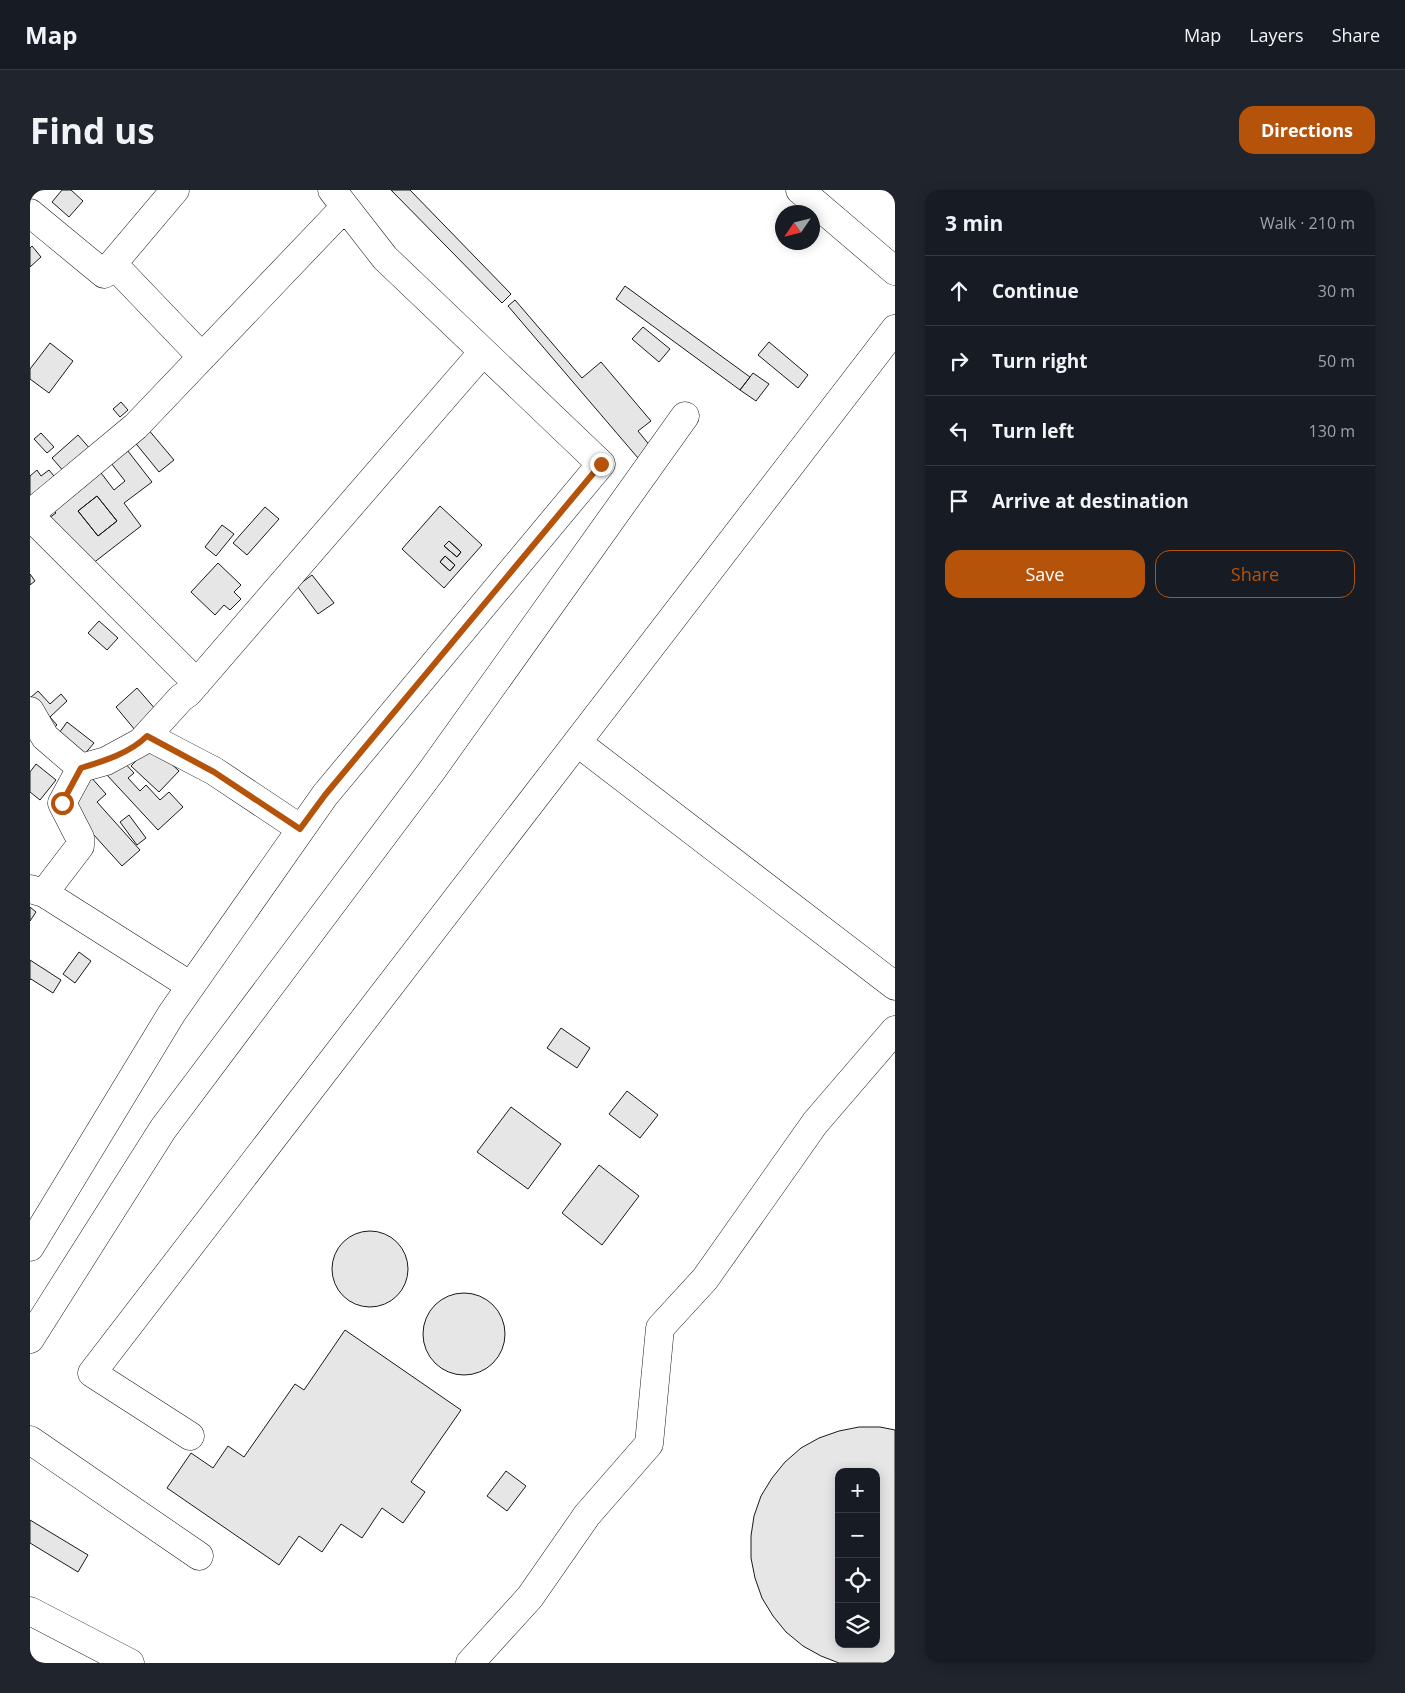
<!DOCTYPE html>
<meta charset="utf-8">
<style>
:root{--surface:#171b24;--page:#20242c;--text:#f1f3f6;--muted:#9ea1a6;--line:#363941;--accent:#b45309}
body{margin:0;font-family:"Open Sans",sans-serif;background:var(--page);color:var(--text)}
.controls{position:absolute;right:15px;bottom:15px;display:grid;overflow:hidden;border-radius:10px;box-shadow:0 2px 12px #0003}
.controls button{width:45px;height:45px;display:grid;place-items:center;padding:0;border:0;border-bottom:1px solid var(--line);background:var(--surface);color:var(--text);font:25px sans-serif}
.compass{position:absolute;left:745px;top:15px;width:45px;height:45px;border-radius:50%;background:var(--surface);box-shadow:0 2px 12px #0003;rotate:235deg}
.stop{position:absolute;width:15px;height:15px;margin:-11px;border:4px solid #b45309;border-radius:50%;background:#fff}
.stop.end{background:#b45309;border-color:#fff;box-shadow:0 1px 5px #0008}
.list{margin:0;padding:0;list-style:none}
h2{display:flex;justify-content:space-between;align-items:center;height:65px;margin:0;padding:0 20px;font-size:21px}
h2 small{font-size:16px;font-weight:400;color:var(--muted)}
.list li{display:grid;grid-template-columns:32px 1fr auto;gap:15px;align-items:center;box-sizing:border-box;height:70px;padding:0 20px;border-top:1px solid var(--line)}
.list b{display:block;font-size:19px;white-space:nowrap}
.list em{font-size:16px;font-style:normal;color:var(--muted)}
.actions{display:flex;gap:10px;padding:15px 20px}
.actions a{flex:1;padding:11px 0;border:1px solid var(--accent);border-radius:15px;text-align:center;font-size:18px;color:var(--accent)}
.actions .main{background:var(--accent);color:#fff}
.icon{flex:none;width:28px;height:28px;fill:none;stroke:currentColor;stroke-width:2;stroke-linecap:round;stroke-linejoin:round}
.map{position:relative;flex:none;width:865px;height:1473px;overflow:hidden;border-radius:15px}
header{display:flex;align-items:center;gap:30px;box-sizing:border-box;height:70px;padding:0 25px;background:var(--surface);border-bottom:1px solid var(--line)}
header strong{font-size:24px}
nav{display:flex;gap:28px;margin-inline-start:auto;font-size:18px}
.intro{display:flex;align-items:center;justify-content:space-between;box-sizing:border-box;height:120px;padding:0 30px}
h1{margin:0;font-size:35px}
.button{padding:12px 22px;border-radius:15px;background:var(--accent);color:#fff;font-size:18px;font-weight:700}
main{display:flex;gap:30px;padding:0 30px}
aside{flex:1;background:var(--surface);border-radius:15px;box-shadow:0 2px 12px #0003}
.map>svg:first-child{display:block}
</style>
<header>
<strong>Map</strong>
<nav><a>Map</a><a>Layers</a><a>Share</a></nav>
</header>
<div class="intro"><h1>Find us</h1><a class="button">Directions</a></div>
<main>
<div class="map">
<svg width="865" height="1473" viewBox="0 0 865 1473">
<rect width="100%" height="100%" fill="#fff"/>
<path fill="#e6e6e6" stroke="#1a1a1a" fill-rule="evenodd" d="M32 0H41L53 11 39 27 22 12Z
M361 0H380L481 104 472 113Z
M2 56 11 67 0 77V58Z
M595 96 720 187 710 200 586 109Z
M485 110 552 188 571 172 621 231 608 241 621 257 608 268 478 116Z
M613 137 640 159 629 172 602 149Z
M739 152 778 185 768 198 728 165Z
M20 153 43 171 19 203 0 189V179Z
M723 183 739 194 726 211 710 200Z
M91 212 98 220 90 227 83 219Z
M117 238 144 270 129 282 103 250Z
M11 243 24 257 17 263 4 249Z
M48 245 62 261 36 284 22 268Z
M94 256 122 292 94 313 111 336 62 374 19 328 26 323 17 313 65 275 84 300 95 291 77 268ZM67 306 87 331 68 346 48 321Z
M7 280 11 286 19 280 29 292 0 311V286Z
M67 306 87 331 68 346 48 321Z
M410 316 452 355 414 398 372 359ZM419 351 431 362 427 367 414 356ZM415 366 425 375 420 381 410 372Z
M235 317 249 329 217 365 203 353Z
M192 335 204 344 186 366 175 357Z
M419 351 431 362 427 367 414 356Z
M415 366 425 375 420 381 410 372Z
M188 373 211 395 204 402 211 409 200 420 194 415 185 425 161 402Z
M0 384 5 391 0 395Z
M282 385 304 413 288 424 267 396Z
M69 431 88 448 77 460 58 443Z
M107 498 127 521 105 540 86 517Z
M8 501 20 514 31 504 37 511 20 527 27 535 21 540 0 508Z
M37 532 64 553 53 566 27 546Z
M121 555 149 581 129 602 101 576Z
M92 570 104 583 98 588 110 601 116 595 130 610 139 602 153 617 128 640 76 584Z
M6 574 26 590 10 610 0 602V582Z
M59 585 76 604 67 612 110 660 92 676 34 612Z
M99 625 116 648 107 655 90 632Z
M0 717 6 722 0 731Z
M49 762 61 771 45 793 33 784Z
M0 770 31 790 23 803 1 789 0 790Z
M531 838 560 858 547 878 517 858Z
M597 901 628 925 610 948 579 924Z
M481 917 531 954 498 999 447 962Z
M569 975 609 1006 572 1055 532 1023Z
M302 1079a38 38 0 1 1 76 0a38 38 0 1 1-76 0Z
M393 1144a41 41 0 1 1 82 0a41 41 0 1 1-82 0Z
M315 1140 431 1220 381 1292 395 1302 373 1333 352 1318 332 1348 311 1334 292 1362 269 1346 249 1375 137 1298 161 1263 183 1278 198 1256 214 1267 265 1194 274 1200Z
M829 1237H850L865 1240V1473H809L791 1466 773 1456 756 1442 743 1426 732 1408 725 1388 721 1368V1346L724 1326 731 1306 742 1288 755 1272 771 1258 789 1248 809 1241ZM809 1282H846V1454H809Z
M476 1281 496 1296 477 1321 457 1306Z
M0 1330 58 1365 48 1382 0 1353Z"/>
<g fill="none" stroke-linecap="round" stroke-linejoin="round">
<g stroke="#1a1a1a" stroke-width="29">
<path id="minor" d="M770 0 865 81
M0 23 74 84 145 0
M83 74 172 167
M0 324 106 236 315 17
M0 326 167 493
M0 521 15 547 51 578
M117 546 184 581 271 639
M548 553 865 796
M0 699 14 703 50 656V648L32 613 51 578 76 571 111 552 151 508 158 503 453 162
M14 703 161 796
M0 1057 142 823 295 605 571 274 355 68 302 0
M0 1149 133 939 403 579 655 226
M160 1246 62 1183 865 139
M0 1250 169 1366
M0 1421 100 1473
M440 1473 500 1407 557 1325 619 1254 630 1138 675 1089 785 933 865 840"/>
</g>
<use href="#minor" stroke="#fff" stroke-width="28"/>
</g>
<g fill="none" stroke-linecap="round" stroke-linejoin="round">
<path stroke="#b45309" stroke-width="6" d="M32 613 51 578C74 571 100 563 117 546L184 582 270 639 295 605 571 274"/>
</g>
</svg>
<div class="controls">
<button>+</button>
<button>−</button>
<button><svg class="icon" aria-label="locate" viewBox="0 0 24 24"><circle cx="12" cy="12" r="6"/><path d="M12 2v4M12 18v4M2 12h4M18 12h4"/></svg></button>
<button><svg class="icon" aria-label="layers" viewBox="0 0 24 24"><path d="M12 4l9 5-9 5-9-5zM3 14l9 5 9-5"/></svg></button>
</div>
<svg class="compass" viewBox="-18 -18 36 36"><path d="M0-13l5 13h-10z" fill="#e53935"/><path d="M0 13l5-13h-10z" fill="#9ea1a6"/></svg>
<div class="stop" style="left:32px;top:613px"></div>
<div class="stop end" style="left:571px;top:274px"></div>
</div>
<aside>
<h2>3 min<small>Walk · 210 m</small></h2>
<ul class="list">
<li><svg class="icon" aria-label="ahead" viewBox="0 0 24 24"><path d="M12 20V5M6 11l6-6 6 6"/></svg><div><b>Continue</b></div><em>30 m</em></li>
<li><svg class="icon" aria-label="right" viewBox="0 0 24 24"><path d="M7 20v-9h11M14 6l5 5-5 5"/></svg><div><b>Turn right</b></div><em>50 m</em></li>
<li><svg class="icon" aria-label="left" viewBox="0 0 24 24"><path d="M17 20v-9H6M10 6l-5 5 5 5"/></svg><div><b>Turn left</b></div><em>130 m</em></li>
<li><svg class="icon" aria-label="arrive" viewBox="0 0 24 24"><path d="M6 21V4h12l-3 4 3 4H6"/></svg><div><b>Arrive at destination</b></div></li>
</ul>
<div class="actions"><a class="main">Save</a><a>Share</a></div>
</aside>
</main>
